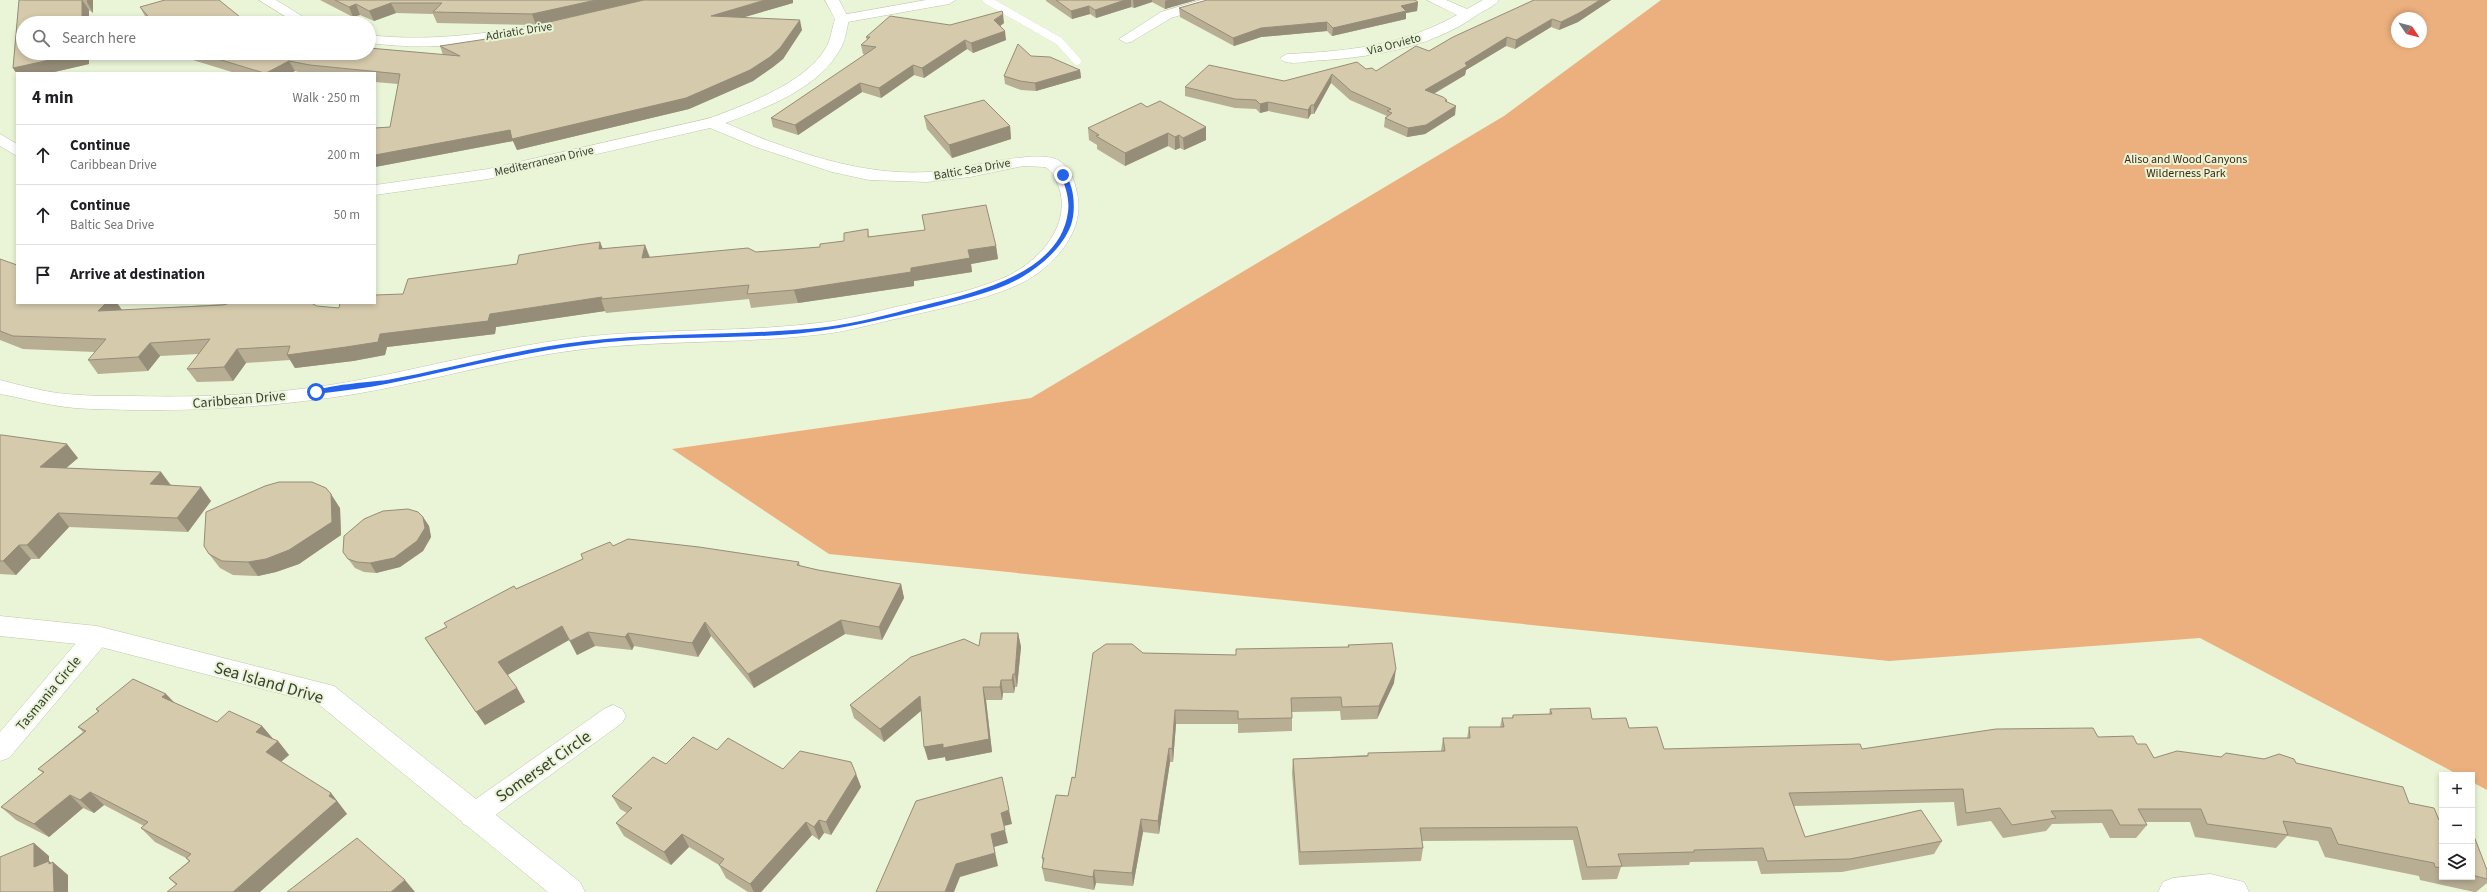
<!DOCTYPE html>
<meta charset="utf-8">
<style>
:root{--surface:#fff;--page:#f6f6f6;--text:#202124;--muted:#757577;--line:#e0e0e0}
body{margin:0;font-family:"Source Sans 3",sans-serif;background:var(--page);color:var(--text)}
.controls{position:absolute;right:12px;bottom:12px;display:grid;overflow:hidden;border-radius:0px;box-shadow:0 2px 6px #0003}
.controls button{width:36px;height:36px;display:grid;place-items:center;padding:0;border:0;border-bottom:1px solid var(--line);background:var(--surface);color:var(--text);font:20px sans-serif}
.compass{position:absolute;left:2391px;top:12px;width:36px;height:36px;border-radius:50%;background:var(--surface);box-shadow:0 2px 6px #0003;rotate:125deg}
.stop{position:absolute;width:12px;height:12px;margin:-9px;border:3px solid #2563eb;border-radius:50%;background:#fff}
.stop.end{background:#2563eb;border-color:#fff;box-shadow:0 1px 4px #0008}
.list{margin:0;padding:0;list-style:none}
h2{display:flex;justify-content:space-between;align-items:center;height:52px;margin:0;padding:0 16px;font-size:17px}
h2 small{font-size:13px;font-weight:400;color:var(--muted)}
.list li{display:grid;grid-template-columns:26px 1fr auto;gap:12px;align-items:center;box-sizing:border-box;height:60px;padding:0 16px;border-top:1px solid var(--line)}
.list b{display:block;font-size:15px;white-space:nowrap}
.list p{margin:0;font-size:13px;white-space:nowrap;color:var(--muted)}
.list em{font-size:13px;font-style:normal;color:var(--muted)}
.icon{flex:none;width:22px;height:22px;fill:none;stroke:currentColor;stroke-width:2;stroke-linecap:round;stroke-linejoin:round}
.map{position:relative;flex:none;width:2487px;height:892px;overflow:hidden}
.search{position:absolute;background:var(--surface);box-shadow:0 2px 6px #0003;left:16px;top:16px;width:360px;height:44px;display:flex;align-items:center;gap:10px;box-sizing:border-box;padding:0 14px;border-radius:22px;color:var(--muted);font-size:15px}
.panel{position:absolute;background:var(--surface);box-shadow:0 2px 6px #0003;left:16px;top:72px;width:360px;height:232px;border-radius:0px}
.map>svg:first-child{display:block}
</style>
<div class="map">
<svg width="2487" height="892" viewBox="0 0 2487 892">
<rect width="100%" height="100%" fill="#eaf4d6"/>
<path fill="#ecb07e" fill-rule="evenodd" d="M1661 0H2487V790L2472 782V775H2459L2200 638 1889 661 829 554 672 449 1031 398 1504 116ZM2397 18H2421V42H2397Z"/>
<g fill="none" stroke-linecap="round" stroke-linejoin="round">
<g stroke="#bec8aa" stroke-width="8">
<path id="service" d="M987 0 1059 41 1077 61"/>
</g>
<g stroke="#bec8aa" stroke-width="1">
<path id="minor" d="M259 0H276L313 23H296Z
M926 0H956L949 4 842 23 835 19 842 15Z
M1201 0H1222L1220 3 1171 18 1131 42 1126 43 1119 39 1161 12Z
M1427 0H1446L1467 9 1483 0H1499C1494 7 1484 10 1477 15 1430 49 1367 58 1311 61 1303 62 1285 66 1280 58L1287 54C1350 51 1401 46 1457 15Z
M573 18 578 19 580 22 578 25C510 42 439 52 369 43V35C438 43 505 31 573 18Z
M711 118C731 124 749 134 769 141 821 160 872 175 928 172 958 171 1035 148 1058 160 1069 166 1075 181 1077 193 1087 234 1048 273 1013 287 977 302 937 309 900 318 875 323 850 331 824 334 745 344 664 340 584 349 507 358 432 381 355 394 281 406 205 411 131 410 105 409 79 410 53 405 35 402 18 397 0 394V380C19 385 38 390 57 393 82 396 107 396 132 396 207 398 285 394 359 380 433 366 507 346 582 337 663 328 745 333 826 322 850 319 875 312 900 306 933 299 969 292 1001 279 1035 265 1070 230 1060 191 1057 181 1054 172 1045 167L1023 166 970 177 927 182 869 180 832 172 756 147 710 128 488 179 375 195V185L488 169Z
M0 134 17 144V156L0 146Z
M97 627 106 629 109 636 106 643 9 758 0 761V732L88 629Z
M613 705 622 709 626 716 622 723 483 824 473 828 463 824 459 816 463 808 604 709Z"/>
</g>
<g stroke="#bec8aa" stroke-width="1">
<path id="tertiary" d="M825 0H839L849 19C847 28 846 37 842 46 819 91 760 110 717 126H705L703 123 705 120C744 105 806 84 827 46 831 38 832 28 835 19Z
M0 616 97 626 334 686 580 882 585 892H548L317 703 97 646 0 636Z
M2210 874 2244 882 2249 892H2158L2163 882 2173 878Z"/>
</g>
<use href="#service" stroke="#fff" stroke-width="8"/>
<use href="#minor" fill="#fff" fill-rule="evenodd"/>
<use href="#tertiary" fill="#fff" fill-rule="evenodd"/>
</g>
<path fill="#b7ae94" d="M19 0H93V13L89 10V23H23V53H89V64L50 73H17V74L13 68Z
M320 0H644L536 25 437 23 433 14 396 13 374 21 360 15 353 17Z
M1046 0H1196L1165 9 1152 2 1134 8 1131 7 1096 18 1090 14 1072 19 1046 1Z
M1534 0H1611L1578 22 1559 30 1551 27 1515 49 1506 46 1466 70 1465 75 1434 94 1447 100V102L1455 115 1425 134 1407 137 1384 127 1385 118 1387 116 1350 100 1331 83 1314 114H1311L1308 119 1268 111 1260 113 1256 109 1235 108 1185 96V87L1284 81 1366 69 1376 71 1429 51Z
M1418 2 1417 11 1406 13V19L1332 36 1327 31 1261 37 1234 46 1180 17 1179 8Z
M793 3 744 17 802 30 783 59 773 67 753 81 689 109 517 150 513 141 375 167V128L390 127 398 84 375 82V73H302L295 71 291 73H235L180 56 168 59 159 53H369L443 55 440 46Z
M140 7 245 21 248 23H151L146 18Z
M1004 23 1000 26 1006 40 973 53 967 49 924 78 914 75 881 98 862 92 798 135 773 127 771 118 865 55 863 54 861 45 867 40 866 37 950 25Z
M1080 70 1081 78 1036 91 1021 90 1005 84 1004 76Z
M924 116 1010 126 1011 139 952 158 927 129Z
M1206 127V140L1184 150 1180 148 1175 150 1168 146 1125 166 1097 149V145L1089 140 1088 128Z
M868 229 869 237 996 246 998 259 971 264 972 272 914 281V286L798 303 751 308 749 299 606 313 605 311 496 327 495 334 387 347 385 355 353 361 295 368 290 360 246 363 233 381 197 382 187 369 199 354 160 356 148 371 98 374 88 360 95 352 23 349 0 340V259L17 303H117L122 310 243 303 317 306 339 308 403 294 600 242 603 249 645 245 650 257 756 252 820 247 844 241Z
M0 435 78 458 66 468 161 472 171 485 211 501 188 532 69 527 39 559H31L16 575 0 574Z
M340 508 341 535 299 564 276 572 258 576 233 575 220 568 209 554Z
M423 517 429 526 431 537 423 551 400 567 376 573 364 572 355 568 343 552Z
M613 546 799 562 800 566 818 570 901 584 904 598 882 640 845 634 754 688 711 636 698 657 634 646 632 650 595 646 577 655 569 640 507 675 517 688 525 702 485 725 434 652 425 638 516 589Z
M1018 633 1021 647 1017 687H1015L1014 693H1003L1002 700H986L992 752 946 761 945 757 928 760 921 711 884 742 854 718 850 705 979 646Z
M1348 645 1394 683 1377 719 1341 720 1340 711 1292 712V731L1238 733V724H1176L1173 762H1170L1159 834 1143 832 1133 886 1096 883 1094 890 1045 881 1042 868 1043 864 1042 858 1075 778 1143 653 1236 655 1348 647Z
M166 694 175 703 217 722 262 726 274 740 278 741 289 755 281 762 331 793 347 814 176 885 169 878 189 861 186 858 155 842 141 828 144 826 104 805 94 813 83 808 49 837 16 820 1 807 43 773 38 769 83 732 78 727 98 712 96 709Z
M1550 709 1629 728 1664 749H1862L2098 737 2137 744 2154 758 2221 757 2296 763 2409 803 2439 820 2442 821V877H2472V875L2487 879V883L2476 892H2474L2420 880 2419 876 2325 857 2318 841 2287 836 2276 848 2195 837 2190 822H2146L2147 825 2136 838H2110L2102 823 2052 824 2046 831 2003 838 1991 821 1957 826 1954 802 1794 806 1805 837 1942 841 1934 854 1842 872 1761 874 1757 861 1690 862 1689 865 1621 867 1617 879 1582 880 1573 840 1422 841 1423 848 1421 861 1299 865 1292 773 1293 759 1441 751 1443 738H1467L1469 727H1500L1502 718H1512L1513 715 1549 714Z
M717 750 783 769 856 774 861 787 831 835 824 833 819 840 812 835 761 892H748L726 878 719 865 689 847 671 865 624 836 616 823 627 813 620 809 612 796Z"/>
<path fill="#958d78" d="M82 0 89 10V23H82Z
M87 0H93V13L87 2Z
M596 0H644L536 25 532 14Z
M765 0H793V3L714 26 711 16Z
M1125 0H1131V7L1096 18 1095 10Z
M1133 0H1152V2L1134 8Z
M1167 0H1196L1165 9V1Z
M1600 0H1611L1578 22 1559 30 1561 22Z
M1418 2 1417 11 1406 13V19L1332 36 1333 28 1401 6Z
M391 3 396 13 374 21 369 11Z
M356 4 360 15 353 17 349 7Z
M1089 6 1090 14 1072 19 1071 11Z
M1003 14 1004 23 995 30 994 20Z
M1552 19 1551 27 1515 49 1516 40Z
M800 20 802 30 783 59 773 67 753 81 689 109 517 150 513 141 375 167V155Z
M1327 22V31L1261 37 1234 46 1233 38 1261 28Z
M1005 31 1006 40 973 53 971 43Z
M1507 37 1506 46 1466 70 1465 75 1424 99 1425 90 1465 63Z
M965 40 967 49 924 78 922 68Z
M82 53H89V64L50 73H17V74L13 68Z
M165 53H178L180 56 168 59Z
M289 61 295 71 291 73H266Z
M913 65 914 75 881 98 879 88Z
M1080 70 1081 78 1036 91 1035 83Z
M1332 74 1331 83 1314 114V105Z
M860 83 862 92 798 135 795 125Z
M1268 102V111L1260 113V104Z
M1311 105V114L1308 119V110Z
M1456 106 1455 115 1425 134 1407 137 1408 128Z
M1010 126 1011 139 952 158 949 145Z
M1206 127V140L1184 150 1183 138Z
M1168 133V146L1125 166V153Z
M1179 135 1180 148 1175 150V137Z
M600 242 605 255 599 249Z
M645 245 650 259 642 258Z
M996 246 998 259 971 264 972 272 914 281V286L798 303 794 290 911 268 968 250Z
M602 297 601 299 605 311 496 327 495 334 387 347 385 355 353 361 295 368 287 355 380 334 490 314Z
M106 303H117L122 310 98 311Z
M150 343 160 356 148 371 138 357Z
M237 349 246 363 233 381 224 367Z
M67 444 78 458 51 481 40 467Z
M161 472 171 486 150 484Z
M201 487 211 501 188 532 177 518Z
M331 494 340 508 341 535 299 564 276 572 258 576 248 562Z
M58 513 69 527 39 559 27 545Z
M423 517 429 526 431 537 423 551 400 567 376 573 370 563Z
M19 545 31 559 16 575 3 561Z
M901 584 904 598 882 640 879 627Z
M841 620 845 634 754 688 748 674Z
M705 622 711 636 698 657 692 643Z
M562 626 569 640 506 676 498 662Z
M588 632 595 646 577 655 570 641Z
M628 633 634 646 632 650 625 637Z
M1018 633 1021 647 1017 687 1015 674Z
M1396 669 1394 683 1377 719 1379 706Z
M1013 674 1015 687 1014 693 1012 680Z
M1001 680 1003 693 1002 700 1000 687Z
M983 687 986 700 992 752 946 761 945 757 928 760 924 747Z
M517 688 525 702 485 725 476 712Z
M166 694 178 707 162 697Z
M920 696 923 709 884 742 880 729Z
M1175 710 1176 724 1173 762 1172 749Z
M262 726 274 740 256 732Z
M278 741 289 755 277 765 266 752Z
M1169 748 1170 762 1159 834 1158 821Z
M856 774 861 787 831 835 826 822Z
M90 792 104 805 94 813 80 800Z
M331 793 347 814 260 892H233Z
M70 795 83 808 49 837 34 824Z
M1009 810 1012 824 1004 826 1001 813Z
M1141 819 1143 832 1133 886 1132 873Z
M819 820 824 833 819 840 814 827Z
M806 822 812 835 761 892H754L750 884Z
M1005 830 1008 843 994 847 998 866 960 877 954 892H945L956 864 991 834Z
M682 834 689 847 671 865 664 852Z
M34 843 49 856V861L53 865V862L68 875V892H54L34 867Z
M1094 870 1096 883 1094 890 1093 877Z
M405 880 415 892H391Z"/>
<path fill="#d5caac" stroke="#958d78" d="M19 0H82V23H23V53H82L13 68Z
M165 0H219L245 21 248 23H154L140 7Z
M335 0H596L532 14 433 12 442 3H391L369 11 356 4 349 7Z
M644 0H765L711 16 800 20 780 48 770 57 750 70 686 98 512 139 510 130 375 155V128L390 127 400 74 310 65 289 61 266 73H264L198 53H369V48L460 56 440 46 546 30 545 23Z
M1056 0H1125L1095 10 1089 6 1071 11Z
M1207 0H1415L1418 2 1401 6 1406 11 1333 28 1327 22 1261 28 1233 38 1179 8Z
M1534 0H1600L1579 13 1561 22 1552 19 1516 40 1507 37 1465 63 1467 66 1425 90 1443 97 1447 100 1445 101 1456 106 1426 125 1408 128 1385 118 1392 113 1387 111 1391 109 1351 91 1332 74 1314 105H1311L1308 110 1268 102 1260 104 1256 100 1235 99 1185 87 1209 65 1284 81 1357 62 1366 69 1372 68 1376 71 1416 46 1429 51 1453 37Z
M1002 11 1003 14 994 20 1005 31 971 43 965 40 922 68 913 65 879 88 860 83 795 125 771 118 876 47 861 45 870 37H866L890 16 950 25Z
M1018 44 1031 56 1050 57 1080 70 1035 83 1020 81 1004 76Z
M984 100 1010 126 949 145 924 116Z
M1160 101 1206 127 1183 138 1179 135 1175 137 1168 133 1125 153 1096 136 1099 135 1088 128 1141 103 1147 107Z
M986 205 996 246 968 250 970 258 911 268V272L794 290 747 294 749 285 601 299 602 297 490 314 488 321 380 334 378 342 346 347 287 355 290 346 237 349 224 367 187 369 210 339 150 343 138 357 88 360 106 339 13 336 0 331V259L17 265V303H106L98 311 223 305 230 303H311L317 306 339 308 340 303H375V295L403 294 408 279 517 264 519 255 578 245 600 242 599 249 645 245 642 258 748 248 756 252 820 247V244L844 241V233L868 229V237L925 230 922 215Z
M0 435H2L67 444 40 467 161 472 150 484 201 487 177 518 58 513 27 545H19L3 561H0Z
M279 482H312L326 488 331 494 332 522 289 550 266 559 248 562 222 561 209 554 204 546 206 512 265 486Z
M408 509 418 512 423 517 425 528 417 541 394 558 370 563 357 562 348 559 343 552 344 536 364 519 383 511Z
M628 539 699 547 799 562 797 565 818 570 901 584 879 627 841 620 748 674 705 622 692 643 628 633 625 637 588 632 570 641 562 626 498 662 517 688 476 712 425 638 447 627 444 623 514 586 516 589 583 559 581 554 610 542 613 546Z
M981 633H1018L1015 674H1013L1012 680H1001L1000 687H983L989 739 943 748V744L924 747 920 696 880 729 850 705 911 657 964 639 979 646Z
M1392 643 1396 669 1379 706 1342 707 1341 697 1291 698 1292 718 1238 719V711L1175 710 1172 749 1169 748 1158 821 1141 819 1132 873 1094 870 1093 877 1042 868 1044 858H1042L1056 795 1068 796 1072 777 1075 778 1093 653 1106 644H1132L1143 653 1236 655V649L1349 647 1348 645Z
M133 679 166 694 162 697 217 722 229 711 262 726 256 732 278 741 266 752 331 793 329 796 337 801 233 892H167L177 884 169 878 190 861 186 858 191 854 141 828 148 822 90 792 80 800 70 795 34 824 1 807 44 772 38 769 86 731 78 727 99 711 96 709Z
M1590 708 1592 719 1626 718 1629 728 1657 727 1664 749 1860 744 1862 749 1996 729 2093 728 2098 737 2133 736 2137 744H2146L2154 758 2177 751 2221 757 2226 753 2264 759 2279 754 2294 759 2296 763 2403 787 2409 803 2434 808 2439 820 2442 821V868L2435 867 2434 863 2338 844 2331 828 2283 821 2288 835 2207 824 2201 809H2138L2147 825H2120L2112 810 2051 811 2056 818 2012 825 2000 808 1966 813 1963 789 1789 793 1805 837 1921 810 1942 841 1850 859 1767 861 1763 848 1694 850V852L1618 854 1622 866 1587 867 1577 827 1420 828 1423 848 1300 852 1293 759 1368 756V753L1445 751 1443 738H1470L1469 727H1504L1502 718H1513V715L1552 714 1550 709Z
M693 737 717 750 728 738 783 769 800 751 851 762 856 774 826 822 819 820 814 827 806 822 750 884 719 865 724 859 682 834 664 852 616 823 632 808 612 796 653 757 666 764Z
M1002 777 1009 810 1001 813 1005 830 991 834 995 853 956 864 945 892H876L916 801Z
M2472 831 2487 870V879L2472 875Z
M357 838 405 880 391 892H287Z
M34 843V867L49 861V864L53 862 54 892H0V857Z"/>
<path fill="#2563eb" d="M1063 173C1075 183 1076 211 1071 225 1063 247 1041 266 1022 277 996 292 966 298 937 306 885 319 833 332 779 335 714 339 648 336 583 345 519 353 455 370 391 383 367 388 341 391 316 394L313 392C325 385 370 382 387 380 454 368 519 348 586 341 666 332 746 336 826 327 857 323 887 315 917 307 968 294 1060 276 1068 212 1070 199 1065 186 1061 175Z"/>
<g text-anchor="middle" stroke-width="4" stroke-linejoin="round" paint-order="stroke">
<g font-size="12" fill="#3b3f32" stroke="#eaf4d6">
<text transform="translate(519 31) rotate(-9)" y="4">Adriatic Drive</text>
<text transform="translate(1394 44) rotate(-15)" y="4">Via Orvieto</text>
<text transform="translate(544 161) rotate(-13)" y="4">Mediterranean Drive</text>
<text transform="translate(972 169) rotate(-10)" y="4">Baltic Sea Drive</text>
</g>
<g font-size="12" fill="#422913" stroke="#eaf4d6">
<text x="2186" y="163">Aliso and Wood Canyons<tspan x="2186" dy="14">Wilderness Park</tspan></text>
</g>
<g font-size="14" fill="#3b3f32" stroke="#eaf4d6">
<text transform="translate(239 399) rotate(-5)" y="5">Caribbean Drive</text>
<text transform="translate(48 693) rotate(-50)" y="5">Tasmania Circle</text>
</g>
<g font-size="17" fill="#3b3f32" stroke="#eaf4d6">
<text transform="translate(269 682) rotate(16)" y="6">Sea Island Drive</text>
<text transform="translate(543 766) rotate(-35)" y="6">Somerset Circle</text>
</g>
</g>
</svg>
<div class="controls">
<button>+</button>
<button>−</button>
<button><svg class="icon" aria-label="layers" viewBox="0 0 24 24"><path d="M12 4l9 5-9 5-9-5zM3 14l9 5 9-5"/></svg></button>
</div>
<svg class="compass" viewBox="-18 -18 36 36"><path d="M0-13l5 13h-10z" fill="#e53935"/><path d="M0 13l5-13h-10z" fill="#757577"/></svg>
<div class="stop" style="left:316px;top:392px"></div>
<div class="stop end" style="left:1063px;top:175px"></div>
<div class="search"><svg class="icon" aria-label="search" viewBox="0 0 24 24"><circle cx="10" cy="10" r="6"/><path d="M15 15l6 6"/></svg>Search here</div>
<section class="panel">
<h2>4 min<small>Walk · 250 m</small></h2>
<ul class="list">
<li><svg class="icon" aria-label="ahead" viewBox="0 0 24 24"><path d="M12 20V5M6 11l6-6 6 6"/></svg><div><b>Continue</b><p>Caribbean Drive</p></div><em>200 m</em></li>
<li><svg class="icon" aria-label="ahead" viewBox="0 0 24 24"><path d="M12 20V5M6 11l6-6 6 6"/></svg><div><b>Continue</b><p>Baltic Sea Drive</p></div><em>50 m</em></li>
<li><svg class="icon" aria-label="arrive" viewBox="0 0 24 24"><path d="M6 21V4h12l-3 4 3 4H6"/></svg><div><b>Arrive at destination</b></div></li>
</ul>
</section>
</div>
